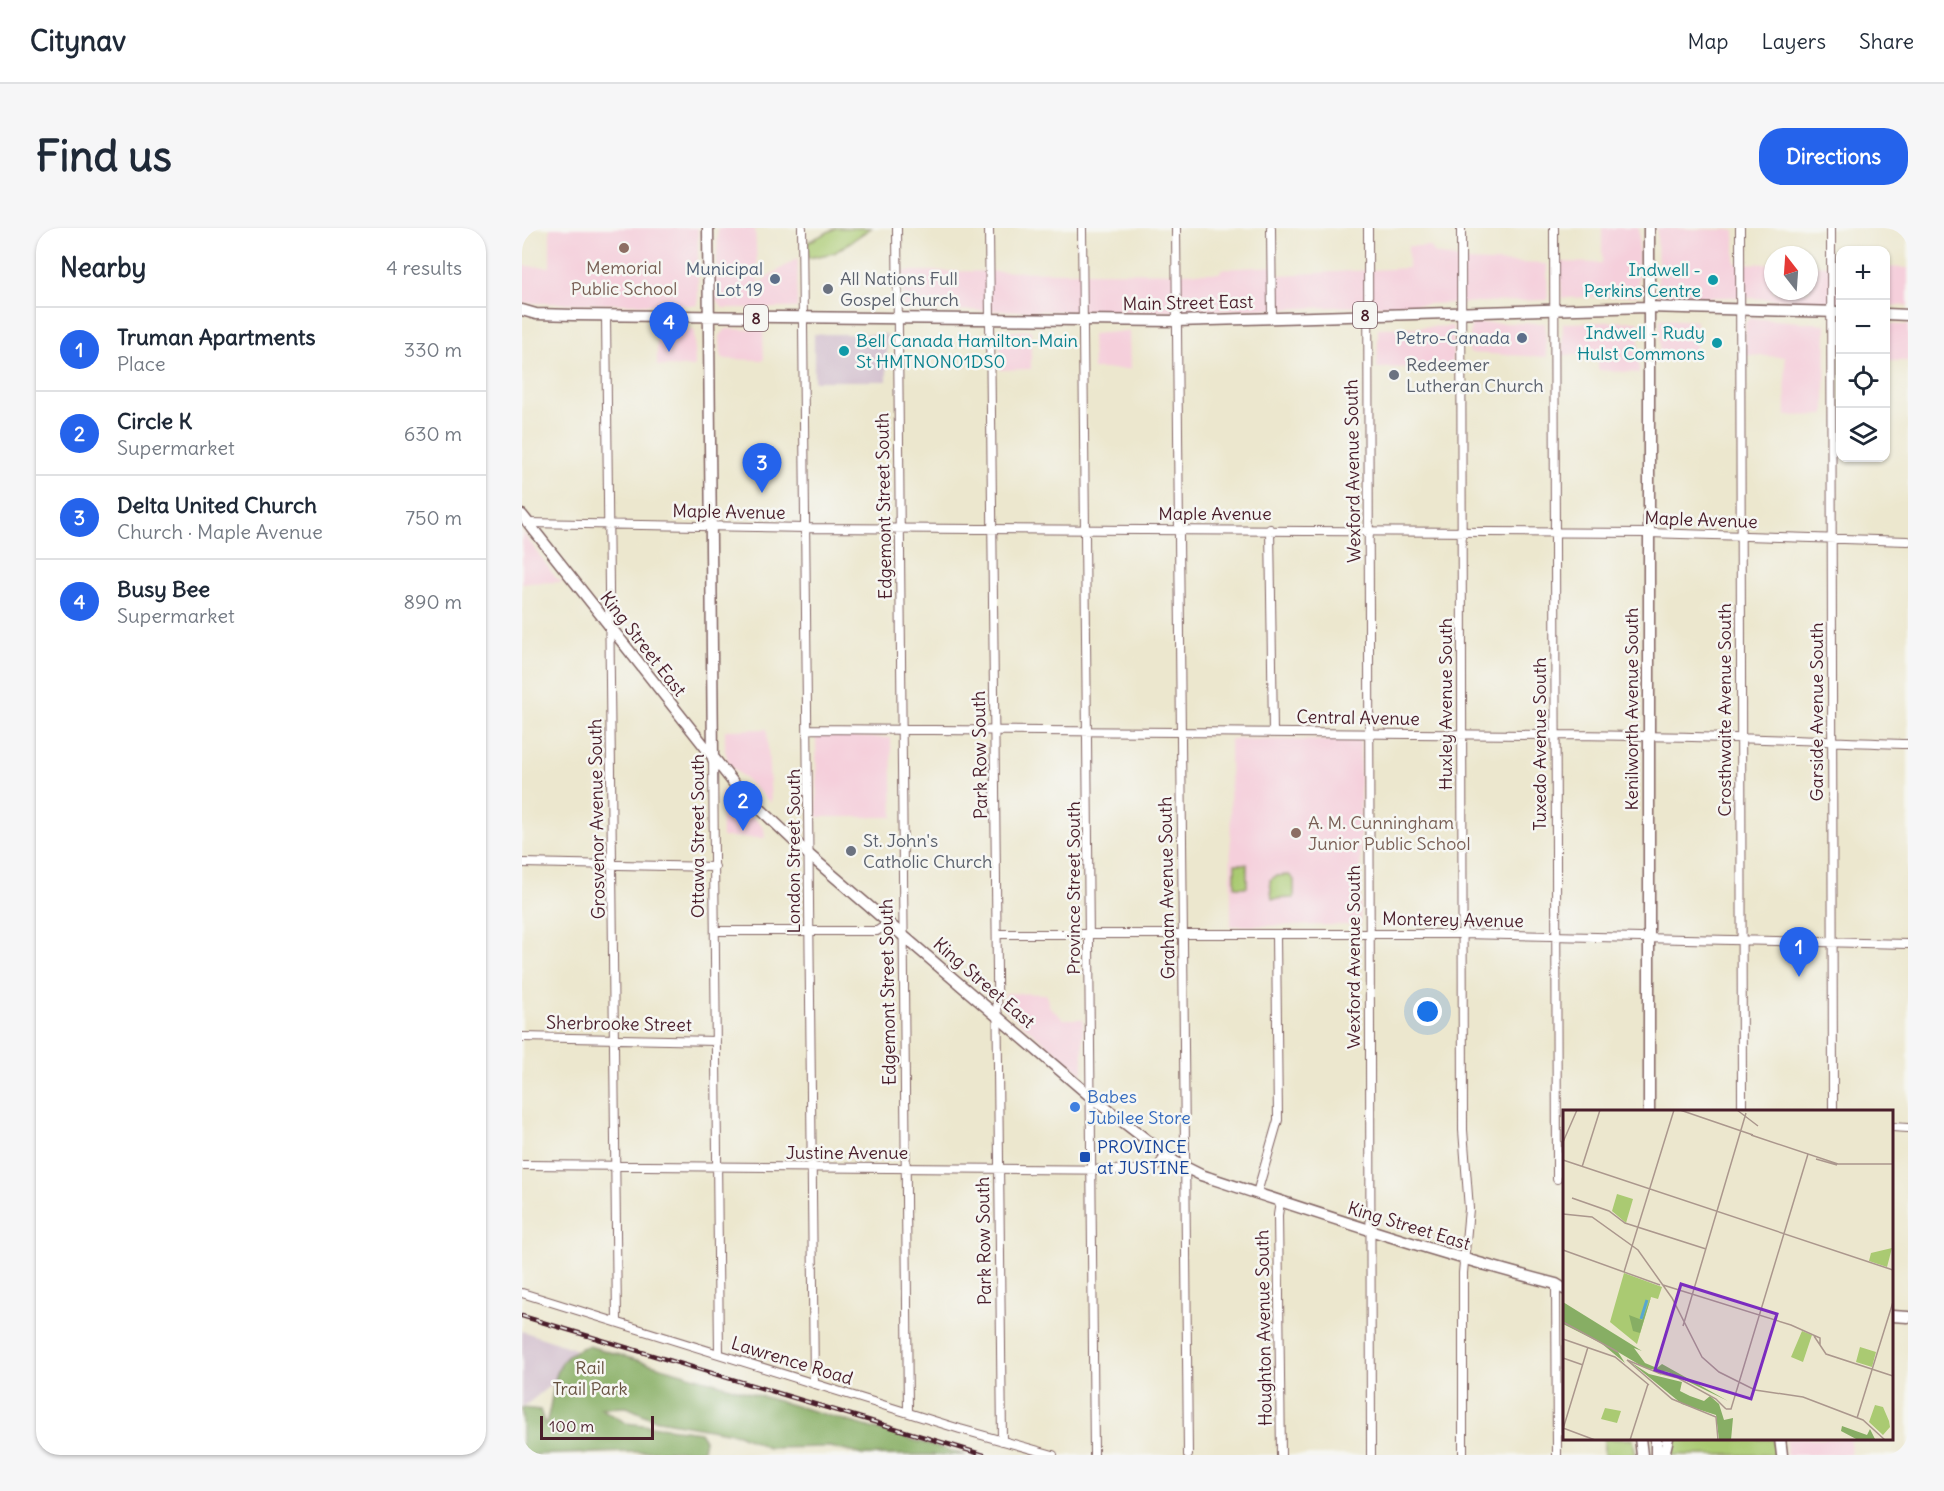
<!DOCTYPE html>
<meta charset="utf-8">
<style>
:root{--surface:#fff;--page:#f6f6f7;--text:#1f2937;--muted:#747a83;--line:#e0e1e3;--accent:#2563eb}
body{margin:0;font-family:Delius,sans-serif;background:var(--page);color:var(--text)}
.controls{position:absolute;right:18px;top:18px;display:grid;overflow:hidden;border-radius:12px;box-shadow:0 2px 4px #0004}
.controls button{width:54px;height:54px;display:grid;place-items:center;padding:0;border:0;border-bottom:2px solid var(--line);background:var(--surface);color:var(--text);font:30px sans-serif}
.compass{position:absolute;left:1242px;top:18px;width:54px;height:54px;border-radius:50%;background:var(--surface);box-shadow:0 2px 4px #0004;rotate:343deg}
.scale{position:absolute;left:18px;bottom:15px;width:114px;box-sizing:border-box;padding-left:6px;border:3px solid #4a1f2b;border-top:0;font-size:16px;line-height:21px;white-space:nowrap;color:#4a1f2b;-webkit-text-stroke:4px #f6f6f2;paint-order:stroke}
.you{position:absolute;left:906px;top:784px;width:21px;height:21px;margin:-15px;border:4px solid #fff;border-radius:50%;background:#1a73e8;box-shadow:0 0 0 9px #1a73e833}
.badge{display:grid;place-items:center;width:39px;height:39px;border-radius:50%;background:var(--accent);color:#fff;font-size:20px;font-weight:700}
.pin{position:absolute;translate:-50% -50px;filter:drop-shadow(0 2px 3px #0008)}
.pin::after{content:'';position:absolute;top:32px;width:21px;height:18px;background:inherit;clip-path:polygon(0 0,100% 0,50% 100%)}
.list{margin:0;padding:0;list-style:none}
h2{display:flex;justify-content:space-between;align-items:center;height:78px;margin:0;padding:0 24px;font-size:26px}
h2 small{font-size:20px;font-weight:400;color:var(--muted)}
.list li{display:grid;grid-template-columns:39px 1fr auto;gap:18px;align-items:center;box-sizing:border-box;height:84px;padding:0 24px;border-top:2px solid var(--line)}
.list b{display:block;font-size:22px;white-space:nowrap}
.list p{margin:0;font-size:20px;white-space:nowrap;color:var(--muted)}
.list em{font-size:20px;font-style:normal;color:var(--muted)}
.icon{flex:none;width:33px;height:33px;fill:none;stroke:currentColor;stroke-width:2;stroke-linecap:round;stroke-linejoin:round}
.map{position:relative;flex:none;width:1386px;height:1227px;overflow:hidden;border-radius:24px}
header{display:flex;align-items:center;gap:36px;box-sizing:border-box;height:84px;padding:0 30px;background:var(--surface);border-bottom:2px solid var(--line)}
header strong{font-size:28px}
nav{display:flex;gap:33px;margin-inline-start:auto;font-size:21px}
.intro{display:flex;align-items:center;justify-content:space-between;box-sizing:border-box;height:144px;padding:0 36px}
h1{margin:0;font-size:42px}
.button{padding:15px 27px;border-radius:24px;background:var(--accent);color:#fff;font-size:21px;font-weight:700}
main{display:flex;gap:36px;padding:0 36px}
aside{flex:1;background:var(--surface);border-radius:24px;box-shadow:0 2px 4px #0004}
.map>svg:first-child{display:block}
</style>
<header>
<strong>Citynav</strong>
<nav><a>Map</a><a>Layers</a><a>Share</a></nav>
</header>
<div class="intro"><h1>Find us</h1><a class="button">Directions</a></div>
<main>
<aside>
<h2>Nearby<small>4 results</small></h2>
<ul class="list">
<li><span class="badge">1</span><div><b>Truman Apartments</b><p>Place</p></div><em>330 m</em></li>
<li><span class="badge">2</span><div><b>Circle K</b><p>Supermarket</p></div><em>630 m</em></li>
<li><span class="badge">3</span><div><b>Delta United Church</b><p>Church · Maple Avenue</p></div><em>750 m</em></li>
<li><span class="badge">4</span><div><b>Busy Bee</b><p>Supermarket</p></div><em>890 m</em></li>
</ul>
</aside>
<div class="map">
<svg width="1386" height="1227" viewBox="0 0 1386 1227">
<rect width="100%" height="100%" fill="#f6f6f2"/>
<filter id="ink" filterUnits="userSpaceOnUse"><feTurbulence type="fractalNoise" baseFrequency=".0167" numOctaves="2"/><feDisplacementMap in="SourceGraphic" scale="12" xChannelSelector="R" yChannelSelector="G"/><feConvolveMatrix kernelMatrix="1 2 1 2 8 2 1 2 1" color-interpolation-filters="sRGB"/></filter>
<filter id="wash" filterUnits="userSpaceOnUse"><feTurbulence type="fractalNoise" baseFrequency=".008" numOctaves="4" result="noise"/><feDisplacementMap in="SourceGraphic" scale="24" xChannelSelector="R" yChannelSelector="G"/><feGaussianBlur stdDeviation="1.35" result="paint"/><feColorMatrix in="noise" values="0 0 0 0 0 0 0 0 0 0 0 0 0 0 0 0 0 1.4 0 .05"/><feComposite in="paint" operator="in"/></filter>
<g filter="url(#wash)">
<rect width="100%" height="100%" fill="#ece7ce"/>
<path fill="#f5cfdb" d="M28 0H176V77L0 75V38L28 39Z
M196 0H233L236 55 276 30 275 80H201L193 71Z
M1080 0H1117L1116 68 1040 70 1037 34 1080 35Z
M1135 0 1213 2V35L1251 36V63H1287V37L1318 38V75L1209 69 1136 70Z
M886 18H907L912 25 945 33 1025 36 1026 72 664 84 381 82 382 43 698 45 699 41 755 38 756 47 886 40Z
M1364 39 1386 40V78L1364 77Z
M1228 90 1304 96 1303 187 1264 188 1263 129 1223 127V95Z
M1138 91 1174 93V126L1138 125Z
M1117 93V145L1076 142V128L1040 127 1041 95Z
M949 95H1023L1025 129 947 125Z
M1364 96 1386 97V133H1364Z
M931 98V139L855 140 856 100Z
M135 100 172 102 173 139 135 138Z
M204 101 241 102 242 132 199 131 198 108Z
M509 102V141L478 142V104Z
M607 103 608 141H571L570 106Z
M0 303 34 350 42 354 0 355Z
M245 501 249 575 207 536 203 523V502Z
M297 507 369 510 371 589H295L294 509Z
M708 511 838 513 839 697 709 698Z
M202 562 242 600 243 610 200 609 199 564Z
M483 765 524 766 527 778 541 791H561V846L483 782Z
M1265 1211H1329L1328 1227H1264Z"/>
<path fill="#d1bdcc" d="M292 106H365V153H292Z
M0 1103 53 1121 41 1132 31 1155 0 1180Z"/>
<path fill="#aaca72" stroke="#7a744e" stroke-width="1.5" d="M314 0H349L312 25 286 30V14Z
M713 636H725V659H713Z
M767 647 772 652V670L750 671 748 652 754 648Z
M1153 1210 1251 1211 1254 1227H1148Z
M1082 1211H1111L1114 1227H1082Z"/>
<path fill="#87ae64" stroke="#686648" stroke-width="1.5" d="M67 1118 443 1227H341L308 1219 246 1220 216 1206 131 1191 105 1179 78 1180 104 1195 178 1204 183 1212 181 1222 0 1227V1180L18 1182 23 1197C36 1166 23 1128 67 1118Z"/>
</g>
<g filter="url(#ink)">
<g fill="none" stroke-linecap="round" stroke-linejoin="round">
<g stroke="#836564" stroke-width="10">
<path id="minor" d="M280 0 292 1156
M375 0 386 1184
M467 0 480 1213
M560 0 572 1227
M654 0 666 1227
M749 0 750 90
M846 0 849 1227
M939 0 941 902 947 981 941 1045V1227
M1032 0 1035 951
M1218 0 1220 884
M1309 0 1311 884
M84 87 95 1094
M5 295 284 300 1126 305 1386 313
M748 301 751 504
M286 501C563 505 839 504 1115 508 1205 509 1296 513 1386 516
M191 531 197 1126
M0 635 193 639
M193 703H355L367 695
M475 706H940L1386 716
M0 809 194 813
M1370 899 1386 900
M0 937 616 942 636 938 644 927
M735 965 756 892 754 707
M758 974 756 987 759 1227
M1034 1056 1035 1227
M0 1065 438 1201 531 1227"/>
</g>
<g stroke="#836564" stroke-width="13">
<path id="major" d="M186 0 191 531
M1127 0V884
M0 82 14 86 52 87 654 93 1125 79 1318 84
M1364 86 1386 87
M0 287 214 558 286 626 568 868 653 934 679 947C797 986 914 1025 1034 1056L1042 1061
M1370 1088 1386 1089
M1118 1210 1120 1227
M1134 1210V1227
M1258 1210 1260 1227
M1142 1227 1146 1210"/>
</g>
<use href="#minor" stroke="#fff" stroke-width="8"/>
<use href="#major" stroke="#fff" stroke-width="10"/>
<g stroke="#4a1f2b" stroke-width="4.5">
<path id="rail" d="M0 1088 462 1227"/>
</g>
<use href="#rail" stroke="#f6f6f2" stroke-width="2" stroke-dasharray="7" stroke-linecap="butt"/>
</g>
</g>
<g fill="#8d6e63" stroke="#f6f6f2" stroke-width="2">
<circle cx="102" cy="20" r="6"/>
<circle cx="774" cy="605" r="6"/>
</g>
<g fill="#5c6f8a" stroke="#f6f6f2" stroke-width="2">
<circle cx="253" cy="51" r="6"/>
<circle cx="1000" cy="110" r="6"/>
</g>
<g fill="#0f9aa8" stroke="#f6f6f2" stroke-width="2">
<circle cx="1191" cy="52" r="6"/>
<circle cx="1195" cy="115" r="6"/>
<circle cx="322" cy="123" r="6"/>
</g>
<g fill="#6b7280" stroke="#f6f6f2" stroke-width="2">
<circle cx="306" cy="61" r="6"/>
<circle cx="872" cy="147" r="6"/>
<circle cx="329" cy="623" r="6"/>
</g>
<circle fill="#3f7fe0" stroke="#f6f6f2" stroke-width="2" cx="553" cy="879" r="6"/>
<rect fill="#1a4fb4" stroke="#f6f6f2" stroke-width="2" x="557" y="923" width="12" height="12" rx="3"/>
<g text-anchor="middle" stroke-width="5" stroke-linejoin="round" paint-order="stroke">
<g fill="#f6f6f2" stroke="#7e6067" stroke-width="1.5">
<rect x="831" y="74" width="24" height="26" rx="4.5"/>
<rect x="222" y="77" width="24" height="26" rx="4.5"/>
</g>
<g font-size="16" font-weight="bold" fill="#4a1f2b">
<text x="843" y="93">8</text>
<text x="234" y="96">8</text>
</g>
<g font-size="18" fill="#785e54" stroke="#f6f6f2">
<text x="102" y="46">Memorial<tspan x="102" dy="21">Public School</tspan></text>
<text x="786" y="601" text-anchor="start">A. M. Cunningham<tspan x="786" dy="21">Junior Public School</tspan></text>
</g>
<g font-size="18" fill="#4e5e75" stroke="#f6f6f2" text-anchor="end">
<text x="241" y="47">Municipal<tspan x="241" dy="21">Lot 19</tspan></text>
<text x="988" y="116">Petro-Canada</text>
</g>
<g font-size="18" fill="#0d838f" stroke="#f6f6f2" text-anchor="end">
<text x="1179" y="48">Indwell -<tspan x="1179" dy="21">Perkins Centre</tspan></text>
<text x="1183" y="111">Indwell - Rudy<tspan x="1183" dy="21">Hulst Commons</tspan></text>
<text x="334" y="119" text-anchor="start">Bell Canada Hamilton-Main<tspan x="334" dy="21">St HMTNON01DS0</tspan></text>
</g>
<g font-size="18" fill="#5b616d" stroke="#f6f6f2" text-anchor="start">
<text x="318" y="57">All Nations Full<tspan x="318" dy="21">Gospel Church</tspan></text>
<text x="884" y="143">Redeemer<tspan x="884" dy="21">Lutheran Church</tspan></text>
<text x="341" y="619">St. John's<tspan x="341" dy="21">Catholic Church</tspan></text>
</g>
<g font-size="18" fill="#4a1f2b" stroke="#f6f6f2">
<text transform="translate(666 75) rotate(-1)" y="6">Main Street East</text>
<text transform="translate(831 243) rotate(-91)" y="6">Wexford Avenue South</text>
<text transform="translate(362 278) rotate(-91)" y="6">Edgemont Street South</text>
<text transform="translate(207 284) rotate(1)" y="6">Maple Avenue</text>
<text x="693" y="292">Maple Avenue</text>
<text transform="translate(1179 292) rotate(2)" y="6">Maple Avenue</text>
<text transform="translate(121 416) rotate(52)" y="6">King Street East</text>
<text transform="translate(924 476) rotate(-90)" y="6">Huxley Avenue South</text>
<text transform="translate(1110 481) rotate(-90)" y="6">Kenilworth Avenue South</text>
<text transform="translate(1203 482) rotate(-90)" y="6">Crosthwaite Avenue South</text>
<text transform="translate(1295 484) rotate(-90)" y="6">Garside Avenue South</text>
<text transform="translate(836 490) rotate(1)" y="6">Central Avenue</text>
<text transform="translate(1018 516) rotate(-90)" y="6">Tuxedo Avenue South</text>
<text transform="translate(458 527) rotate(-91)" y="6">Park Row South</text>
<text transform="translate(75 591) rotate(-91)" y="6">Grosvenor Avenue South</text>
<text transform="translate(176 608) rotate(-90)" y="6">Ottawa Street South</text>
<text transform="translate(272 623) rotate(-90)" y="6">London Street South</text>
<text transform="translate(552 660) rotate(-90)" y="6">Province Street South</text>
<text transform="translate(645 660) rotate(-91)" y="6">Graham Avenue South</text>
<text transform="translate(931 692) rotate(1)" y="6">Monterey Avenue</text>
<text transform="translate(832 729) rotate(-90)" y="6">Wexford Avenue South</text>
<text transform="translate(462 755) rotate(41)" y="6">King Street East</text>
<text transform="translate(366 764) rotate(-91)" y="6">Edgemont Street South</text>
<text transform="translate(97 796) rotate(1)" y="6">Sherbrooke Street</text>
<text x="325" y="931">Justine Avenue</text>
<text transform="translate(887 998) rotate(17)" y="6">King Street East</text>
<text transform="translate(462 1013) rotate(-91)" y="6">Park Row South</text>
<text transform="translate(742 1100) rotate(-91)" y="6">Houghton Avenue South</text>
<text transform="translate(270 1133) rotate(17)" y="6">Lawrence Road</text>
</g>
<g font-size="18" fill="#366cbe" stroke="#f6f6f2" text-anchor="start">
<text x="565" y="875">Babes<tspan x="565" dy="21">Jubilee Store</tspan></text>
</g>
<g font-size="18" fill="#164399" stroke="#f6f6f2" text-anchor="start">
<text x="575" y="925">PROVINCE<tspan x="575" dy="21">at JUSTINE</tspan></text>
</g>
<g font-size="18" fill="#675240" stroke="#f6f6f2">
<text x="68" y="1146">Rail<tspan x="68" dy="21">Trail Park</tspan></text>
</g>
</g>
<g transform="translate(1041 882)">
<rect width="330" height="330" fill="#ece7ce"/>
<path d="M54 84 70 89 63 113 49 101ZM329 138 324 157 306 151 308 143ZM61 163 99 177 95 189 88 187 74 234 47 212ZM239 221 249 225 240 252 228 247ZM297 237 313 242 309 257 293 252ZM312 295 320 297 326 311 327 317 320 325 306 312ZM42 298 58 301 54 313 38 309Z" fill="#aaca72"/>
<path d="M88 187 77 223 70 221 66 205 79 210ZM0 192 79 241 71 238 82 253 94 258 99 254 165 291 105 262 82 258 55 242 62 253 38 233 0 214ZM66 251 86 264 119 272 117 281 127 286 141 291 147 286 156 294 161 310 170 308 168 330H156L153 305 119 294ZM279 316 304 325 307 319 312 329 295 330 278 321Z" fill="#87ae64"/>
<path fill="none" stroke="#57a7d1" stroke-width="3" d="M78 209 84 190"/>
<path fill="none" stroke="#ab978d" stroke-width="1.5" d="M117 0 190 25M174 0 195 16M188 25 275 54H330M0 32 14 0M253 49 274 55M0 50 330 160M19 57 37 0M9 88 46 101 62 113 143 139M0 104 29 107 75 140 109 188 139 247 156 262 192 280 240 287 300 310 322 330M0 140 97 175M61 162 111 0M100 175 228 215 257 228V235M0 212 55 242M120 216 183 3M251 226 263 244 330 266M0 229 52 247 86 275M0 248 20 255M95 263 115 268 153 289 163 299M98 264 64 250 109 289 153 307 155 330M163 299H168L245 44M294 308 330 192M0 318 32 330M0 319 25 237M67 330 85 274"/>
<path fill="#7b2cbf" fill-opacity="0.15" stroke="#7b2cbf" stroke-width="3" d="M118 174 214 204 188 289 92 260Z"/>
<rect width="330" height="330" fill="none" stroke="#4a1f2b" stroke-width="3"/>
</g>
</svg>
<div class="controls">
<button>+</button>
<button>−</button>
<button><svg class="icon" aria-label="locate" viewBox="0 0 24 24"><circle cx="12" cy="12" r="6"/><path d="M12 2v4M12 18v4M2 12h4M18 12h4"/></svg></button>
<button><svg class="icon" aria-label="layers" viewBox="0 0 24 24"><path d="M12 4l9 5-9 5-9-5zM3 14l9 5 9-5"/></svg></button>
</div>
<svg class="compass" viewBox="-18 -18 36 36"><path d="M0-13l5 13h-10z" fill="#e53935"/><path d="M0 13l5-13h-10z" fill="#747a83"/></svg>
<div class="scale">100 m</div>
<div class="you"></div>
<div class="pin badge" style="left:1277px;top:749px">1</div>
<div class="pin badge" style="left:221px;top:603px">2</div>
<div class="pin badge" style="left:240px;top:265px">3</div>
<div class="pin badge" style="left:147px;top:124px">4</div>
</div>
</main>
